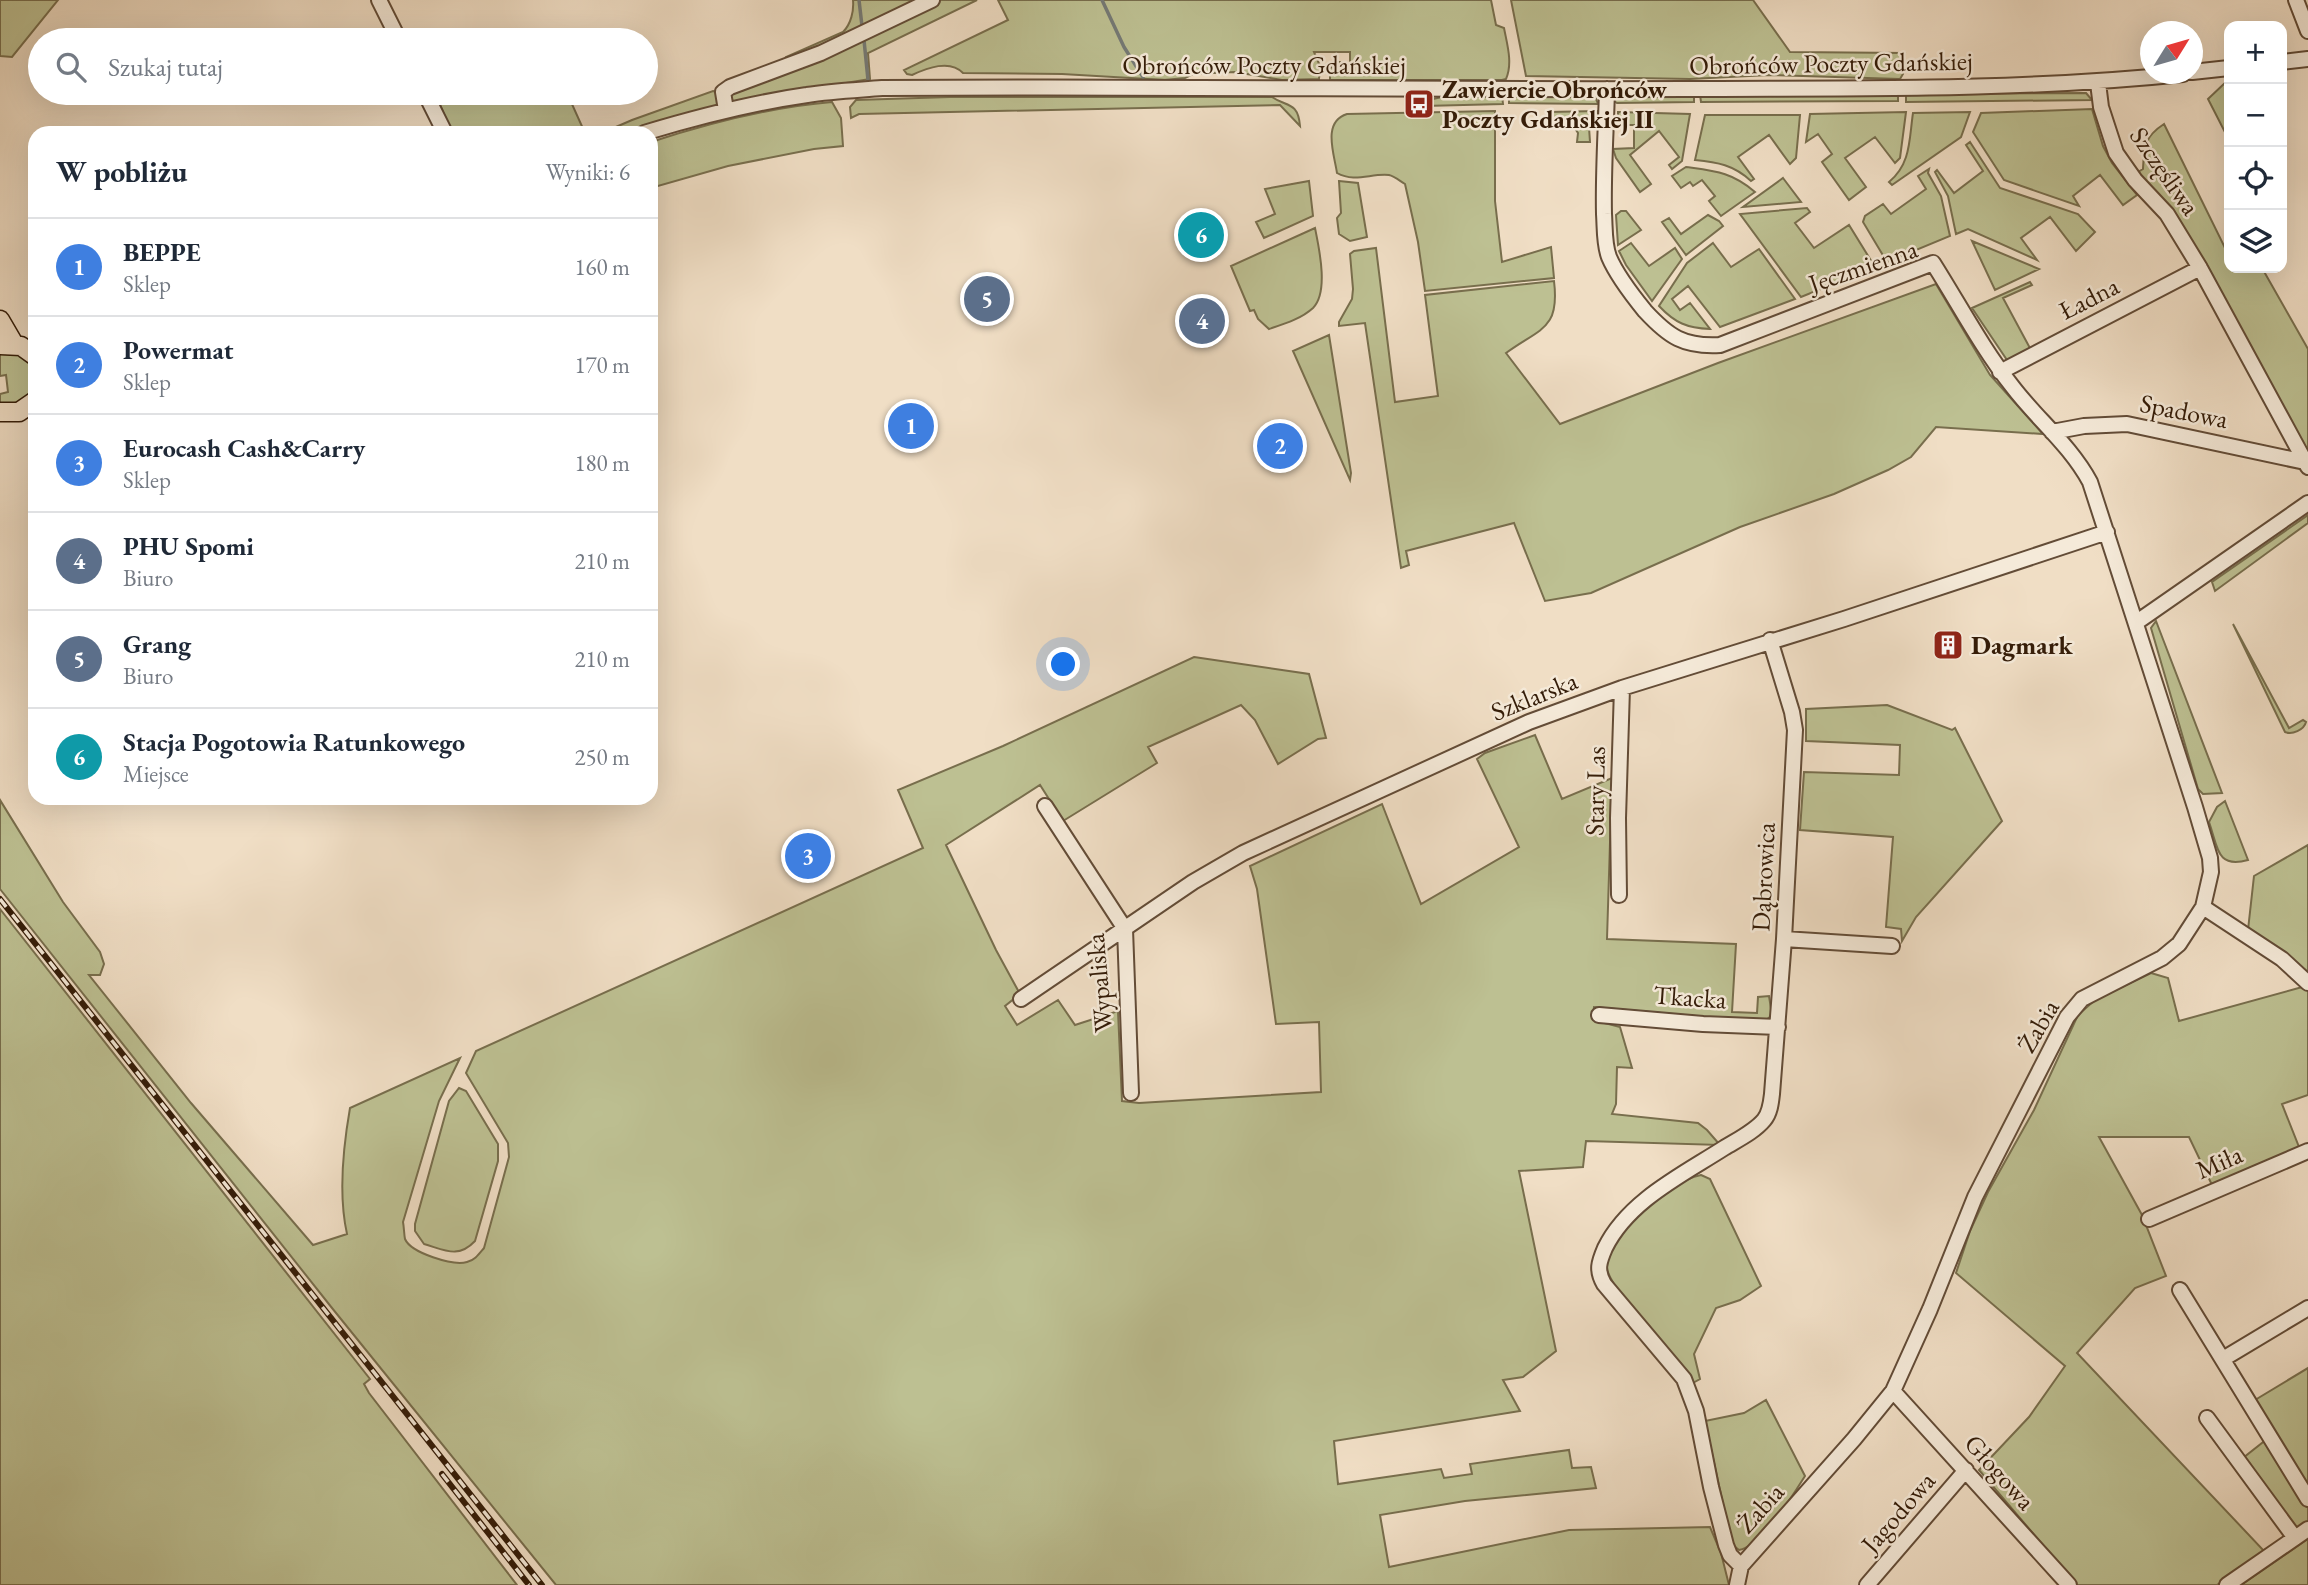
<!DOCTYPE html>
<html lang="pl">
<meta charset="utf-8">
<style>
:root{--surface:#fff;--page:#f6f6f7;--text:#1f2937;--muted:#747a83;--line:#e0e1e3;--accent:#b45309}
body{margin:0;font-family:"EB Garamond",serif;background:var(--page);color:var(--text)}
.controls{position:absolute;right:21px;top:21px;display:grid;overflow:hidden;border-radius:14px;box-shadow:0 7px 28px #0002}
.controls button{width:63px;height:63px;display:grid;place-items:center;padding:0;border:0;border-bottom:2px solid var(--line);background:var(--surface);color:var(--text);font:35px sans-serif}
.compass{position:absolute;left:2140px;top:21px;width:63px;height:63px;border-radius:50%;background:var(--surface);box-shadow:0 7px 28px #0002;rotate:53deg}
.you{position:absolute;left:1064px;top:665px;width:24px;height:24px;margin:-18px;border:5px solid #fff;border-radius:50%;background:#1a73e8;box-shadow:0 0 0 10px #1a73e833}
.badge{display:grid;place-items:center;width:46px;height:46px;border-radius:50%;background:var(--accent);color:#fff;font-size:23px;font-weight:700}
.pin{position:absolute;translate:-50% -50%;border:4px solid #fff;box-shadow:0 2px 7px #0006}
.list{margin:0;padding:0;list-style:none}
h2{display:flex;justify-content:space-between;align-items:center;height:91px;margin:0;padding:0 28px;font-size:30px}
h2 small{font-size:23px;font-weight:400;color:var(--muted)}
.list li{display:grid;grid-template-columns:46px 1fr auto;gap:21px;align-items:center;box-sizing:border-box;height:98px;padding:0 28px;border-top:2px solid var(--line)}
.list b{display:block;font-size:26px;white-space:nowrap}
.list p{margin:0;font-size:23px;white-space:nowrap;color:var(--muted)}
.list em{font-size:23px;font-style:normal;color:var(--muted)}
.icon{flex:none;width:38px;height:38px;fill:none;stroke:currentColor;stroke-width:2;stroke-linecap:round;stroke-linejoin:round}
.map{position:relative;flex:none;width:2308px;height:1585px;overflow:hidden}
.search{position:absolute;background:var(--surface);box-shadow:0 7px 28px #0002;left:28px;top:28px;width:630px;height:77px;display:flex;align-items:center;gap:18px;box-sizing:border-box;padding:0 24px;border-radius:38px;color:var(--muted);font-size:26px}
.panel{position:absolute;background:var(--surface);box-shadow:0 7px 28px #0002;left:28px;top:126px;width:630px;height:679px;border-radius:21px}
.map>svg:first-child{display:block}
</style>
<div class="map">
<svg width="2308" height="1585" viewBox="0 0 2308 1585">
<rect width="100%" height="100%" fill="#f0dec5"/>
<filter id="stains"><feTurbulence type="fractalNoise" baseFrequency=".00286" numOctaves="4"/><feColorMatrix values="0 0 0 0 .2 0 0 0 0 .09 0 0 0 0 .02 0 0 0 .5 -.17"/></filter>
<radialGradient id="worn" r=".72"><stop offset=".6" stop-color="#630" stop-opacity="0"/><stop offset="1" stop-color="#630" stop-opacity=".3"/></radialGradient>
<path fill="#bdc092" stroke="#786e4d" stroke-width="2" d="M0 0H58L12 57 0 56Z
M853 0H923L787 61 786 57 843 32C851 24 854 11 853 0Z
M937 0H977L868 53 870 79 731 102 730 92Z
M998 0H1491L1496 25 1504 28C1507 44 1513 63 1506 79L1502 80H1330V69L1335 62H1340L1342 66 1350 65V52H1314L1320 66 1319 79 1282 80 1235 72 1193 74 1185 78 1165 80 1062 74 963 73C950 59 927 68 912 75L907 74 904 70 1008 20Z
M1511 0H1753L1790 52 1905 53 1903 74 1900 79 1769 75 1690 79 1526 76Z
M2227 81 2229 86V140L2208 99Z
M713 91 716 92 719 103 717 106 630 133H602L632 120Z
M435 93H567L585 133H452Z
M2086 93 2092 100 1906 102V94Z
M1898 94V101L1701 102 1700 95Z
M1502 95 1503 104 1424 106V101L1442 97Z
M1694 95V102L1617 103 1612 100 1617 96Z
M1509 96H1595L1598 104 1509 103Z
M950 97H1272C1286 107 1298 101 1300 126L1280 105 859 114 851 118 850 107 856 100Z
M832 102 841 118 843 146 814 149 728 166 651 188V142C709 123 772 107 832 102Z
M2092 109 2103 146 2112 163 2137 195 2123 205 2100 175 2073 196 2079 206 2004 180 1973 132 1981 113Z
M1495 111V201L1502 262 1551 247 1554 278 1425 291 1418 242 1405 184C1400 181 1394 176 1389 175 1371 173 1355 183 1337 173 1334 153 1322 122 1347 114Z
M1598 111V122L1589 127 1590 142H1577L1578 133 1574 127 1547 126 1548 112Z
M1618 112 1690 114 1682 161 1672 169 1669 165 1679 157 1659 131 1630 155 1651 184 1640 192 1616 158 1613 149 1634 148V125H1618Z
M1906 112 1900 158 1895 163 1875 137 1845 158 1866 187 1849 200 1822 162 1832 154 1818 134 1806 142 1810 114Z
M1970 112 1961 137 1892 185 1889 182C1911 164 1909 140 1913 113Z
M1705 115H1800L1796 158 1790 164 1769 135 1738 157 1754 179 1751 181C1734 165 1717 162 1695 160Z
M2164 124 2229 256V268H2235L2237 271 2242 268H2262L2308 349V457L2167 206 2138 172 2143 169C2144 147 2144 137 2164 124Z
M1970 142 2000 188 2078 214 2095 232 2076 251 2050 217 2021 238 2037 260 1968 229 1956 234 1948 196 1935 172 1937 170 1954 193 1983 171 1966 145Z
M1686 167C1715 171 1732 172 1755 192L1721 216 1709 201 1715 196 1702 180 1693 186 1690 182 1681 188 1672 176Z
M1929 169 1928 173 1941 196 1950 236 1887 262 1863 222 1865 216 1883 204 1891 214 1926 189 1918 176Z
M1783 178 1801 202 1743 207Z
M1309 181 1313 216 1264 238 1256 222 1275 214 1265 189Z
M1339 181 1358 183 1367 237 1350 241 1339 234 1337 218 1341 213Z
M1807 208 1810 212 1795 223 1814 248 1849 225 1875 267 1801 297 1740 214Z
M1621 211H1626L1641 230 1618 245 1616 215Z
M1708 215 1719 221 1723 226 1686 255 1662 222 1669 218 1681 234Z
M1315 228C1319 248 1329 292 1313 308 1301 319 1284 324 1269 329L1258 319 1254 310 1250 311 1231 266Z
M1972 241 2039 269 1995 290Z
M1631 243 1649 266 1675 248 1682 259 1652 301 1626 265 1619 251Z
M1713 243 1731 267 1759 249 1795 299 1720 327 1688 286 1672 299 1680 310 1690 303 1710 329C1687 328 1675 323 1659 306L1687 263Z
M1376 248 1395 402 1438 396 1425 295 1554 281C1560 330 1540 328 1506 353L1560 424 1718 363 1936 284 1990 375 2043 434 1936 427 1911 457 1888 470 1834 494 1740 527 1591 593 1545 601 1514 523 1406 551 1409 565 1401 568 1365 323 1339 326V322L1352 299 1353 289 1350 254 1354 251Z
M2030 282 2032 285 2003 298 2031 350 2007 360 1972 308Z
M1329 335 1351 473 1350 480 1293 351Z
M14 351C19 354 26 356 29 360 48 378 28 410 0 403V394L8 392 6 375 0 376V353Z
M2308 515V523L2215 591 2212 582Z
M2156 621 2222 793 2203 794 2198 789 2151 628Z
M2233 624 2289 728 2303 720 2306 722C2304 730 2292 735 2285 732Z
M1194 657 1309 674 1326 738 1318 739 1278 764 1255 720 1241 705 1148 747 1157 763 1063 821 1040 785 946 845 996 950 1020 994 1005 1006 1017 1025 1058 1000 1075 1025 1118 1011 1122 1101 1139 1103 1321 1092 1319 1022 1276 1024 1257 889 1250 866 1382 804 1421 904 1519 847 1477 759 1485 753 1535 735 1562 799 1612 778 1607 939 1736 944 1732 1012 1757 1013 1758 997 1769 996 1772 1015 1764 1022 1594 1007 1593 1020 1620 1027 1632 1068 1617 1067 1616 1104 1612 1114 1698 1123 1707 1130 1720 1145 1586 1141 1583 1167 1519 1171 1556 1351 1523 1377 1503 1380 1520 1411 1334 1441 1338 1484 1441 1469 1444 1478 1472 1474 1470 1464 1569 1450 1572 1468 1591 1467 1596 1488 1465 1501 1380 1515 1389 1567 1569 1530 1710 1527 1721 1553 1729 1585H556L332 1308 0 889V800L63 902 100 952 104 964 100 975H89L191 1103 313 1245 347 1234C338 1194 343 1148 350 1108L460 1058 439 1101 403 1222C404 1227 404 1234 405 1239 411 1253 453 1266 467 1262 475 1260 479 1254 484 1248L509 1157 508 1143 466 1073 476 1051 923 848 898 790 1003 746Z
M1887 705 1952 730 1955 728 2002 821 1916 917 1902 941 1901 929 1886 927 1893 837 1800 830 1804 772 1899 775 1900 745 1806 741V709Z
M2225 801 2248 860C2216 869 2218 847 2209 822L2217 807Z
M2308 845V975L2248 930 2254 876Z
M0 909 370 1379 364 1384 369 1393 517 1585H0Z
M2151 973 2168 978 2179 1021 2306 986 2308 990V1095L2282 1104 2299 1147 2212 1185 2189 1137H2099L2142 1215 2166 1276 2135 1288 2077 1353 2265 1552 2217 1585H2077L1979 1470 2029 1417 2065 1366 1956 1273 1970 1231 1988 1192 2034 1110 2078 1015 2095 1000Z
M459 1088 466 1091 498 1144V1161L475 1241C458 1259 445 1250 424 1244L415 1231V1224L449 1101Z
M1701 1175 1710 1179 1761 1286 1740 1300 1716 1308 1694 1354 1700 1379 1691 1384C1676 1365 1608 1286 1607 1268 1606 1247 1625 1227 1639 1214 1656 1198 1678 1180 1701 1175Z
M2308 1368V1489L2255 1400Z
M1766 1400 1805 1476C1793 1495 1762 1546 1739 1550L1734 1546 1730 1536 1705 1421 1744 1413Z
M2267 1439 2308 1507V1524L2297 1532 2243 1458Z
M2308 1538V1585H2241L2306 1540Z"/>
<g fill="none" stroke-linecap="round" stroke-linejoin="round">
<path stroke="#757a76" stroke-width="3.5" d="M859 0 862 26
M1102 0 1124 47 1143 77
M864 40 868 80"/>
<g stroke="#634c37" stroke-width="18">
<path id="minor" d="M379 0 399 40
M2296 0 2308 31
M2282 62 2308 59
M2192 72 2229 68
M2098 83 2101 107 2116 153 2135 180 2167 214 2200 268 2308 467
M1607 89C1606 131 1603 172 1604 214 1605 228 1604 244 1609 257 1617 276 1632 295 1645 311 1669 337 1684 347 1720 345L1933 263C1959 304 1982 348 2012 386 2037 419 2070 445 2090 482L2195 807 2210 858 2211 872 2203 907 2179 944 2162 958 2082 999 2067 1017 1975 1197 1930 1309 1893 1391 1854 1439 1741 1566 1737 1585
M425 93 445 133
M726 110 723 92 730 87 821 53 932 0
M644 133C697 117 751 103 807 95 831 91 857 90 882 88 1150 86 1418 90 1686 89 1852 88 2018 91 2183 74
M2000 372 2200 268
M2052 432 2084 426 2127 424 2305 462
M2137 622 2308 503
M1045 806 1125 929 1131 1093
M1619 895 1618 818 1622 688
M2203 907 2282 959 2308 983
M1784 939 1892 946
M1021 999 1193 882 1243 853 1529 722 1622 688 1844 619 2107 532
M1599 1015 1703 1024 1778 1027
M2149 1219 2308 1151
M2180 1290 2308 1499
M2223 1359 2308 1308
M1893 1391 2069 1585
M2207 1418 2295 1538
M1741 1566 1730 1555 1726 1545 1711 1487 1696 1411 1684 1379 1604 1284C1596 1270 1599 1262 1605 1248 1628 1201 1682 1175 1724 1148 1737 1140 1754 1132 1764 1120 1770 1113 1771 1103 1772 1094L1784 939 1795 730 1792 712 1770 640
M1867 1585 1966 1470
M2227 1585 2308 1529"/>
</g>
<g stroke="#341c08" stroke-width="21">
<path id="major" d="M0 320 14 344
M0 345 21 346 35 356
M0 412H19L35 401"/>
</g>
<use href="#minor" stroke="#f5ead9" stroke-width="14"/>
<use href="#major" stroke="#f0dec5" stroke-width="18"/>
<g stroke="#341c08" stroke-width="6">
<path id="rail" d="M0 899 542 1585
M442 1474 529 1585"/>
</g>
<use href="#rail" stroke="#f5ead9" stroke-width="3.5" stroke-dasharray="10" stroke-linecap="butt"/>
</g>
<defs>
<g id="bus-square" transform="scale(1.575)"><rect x="-9" y="-9" width="18" height="18" rx="4" fill="#8f2418" stroke="#f5ead9"/><path d="M-5-6H5V4H4V6H2V4H-2V6H-4V4H-5ZM-3.5-4V0h7V-4ZM-3.5 1.2v1.5H-2V1.2ZM2 1.2v1.5H3.5V1.2Z" fill="#fff"/></g>
<g id="building-square" transform="scale(1.575)"><rect x="-9" y="-9" width="18" height="18" rx="4" fill="#8f2418" stroke="#f5ead9"/><path d="M-4-6H4V6H1V3H-1V6H-4ZM-2.5-4.3h1.7v1.8h-1.7ZM.8-4.3h1.7v1.8H.8ZM-2.5-1h1.7V.8h-1.7ZM.8-1h1.7V.8H.8Z" fill="#fff"/></g>
</defs>
<g fill-rule="evenodd">
<use href="#bus-square" x="1419" y="104"/>
<use href="#building-square" x="1948" y="645"/>
</g>
<g text-anchor="middle" stroke-width="5" stroke-linejoin="round" paint-order="stroke">
<g font-size="26" fill="#341c08" stroke="#f5ead9">
<text transform="translate(1831 63) rotate(-1)" y="9">Obrońców Poczty Gdańskiej</text>
<text x="1264" y="74">Obrońców Poczty Gdańskiej</text>
<text transform="translate(2165 171) rotate(55)" y="9">Szczęśliwa</text>
<text transform="translate(1863 266) rotate(-19)" y="9">Jęczmienna</text>
<text transform="translate(2089 298) rotate(-27)" y="9">Ładna</text>
<text transform="translate(2184 411) rotate(11)" y="9">Spadowa</text>
<text transform="translate(1534 696) rotate(-22)" y="9">Szklarska</text>
<text transform="translate(1595 791) rotate(-89)" y="9">Stary Las</text>
<text transform="translate(1763 877) rotate(-87)" y="9">Dąbrowica</text>
<text transform="translate(1099 983) rotate(-95)" y="9">Wypaliska</text>
<text transform="translate(1690 997) rotate(4)" y="9">Tkacka</text>
<text transform="translate(2038 1026) rotate(-60)" y="9">Żabia</text>
<text transform="translate(2219 1162) rotate(-23)" y="9">Miła</text>
<text transform="translate(2000 1472) rotate(48)" y="9">Głogowa</text>
<text transform="translate(1760 1508) rotate(-48)" y="9">Żabia</text>
<text transform="translate(1898 1512) rotate(-49)" y="9">Jagodowa</text>
</g>
<g font-size="26" font-weight="bold" fill="#341c08" stroke="#f5ead9" text-anchor="start">
<text x="1442" y="98">Zawiercie Obrońców<tspan x="1442" dy="30">Poczty Gdańskiej II</tspan></text>
<text x="1971" y="654">Dagmark</text>
</g>
</g>
<rect width="100%" height="100%" filter="url(#stains)"/>
<rect width="100%" height="100%" fill="url(#worn)"/>
</svg>
<div class="controls">
<button>+</button>
<button>−</button>
<button><svg class="icon" aria-label="locate" viewBox="0 0 24 24"><circle cx="12" cy="12" r="6"/><path d="M12 2v4M12 18v4M2 12h4M18 12h4"/></svg></button>
<button><svg class="icon" aria-label="layers" viewBox="0 0 24 24"><path d="M12 4l9 5-9 5-9-5zM3 14l9 5 9-5"/></svg></button>
</div>
<svg class="compass" viewBox="-18 -18 36 36"><path d="M0-13l5 13h-10z" fill="#e53935"/><path d="M0 13l5-13h-10z" fill="#747a83"/></svg>
<div class="you"></div>
<div class="pin badge" style="left:911px;top:426px;background:#3f7fe0">1</div>
<div class="pin badge" style="left:1280px;top:446px;background:#3f7fe0">2</div>
<div class="pin badge" style="left:808px;top:856px;background:#3f7fe0">3</div>
<div class="pin badge" style="left:1202px;top:321px;background:#5c6f8a">4</div>
<div class="pin badge" style="left:987px;top:299px;background:#5c6f8a">5</div>
<div class="pin badge" style="left:1201px;top:235px;background:#0f9aa8">6</div>
<div class="search"><svg class="icon" aria-label="search" viewBox="0 0 24 24"><circle cx="10" cy="10" r="6"/><path d="M15 15l6 6"/></svg>Szukaj tutaj</div>
<section class="panel">
<h2>W pobliżu<small>Wyniki: 6</small></h2>
<ul class="list">
<li><span class="badge" style="background:#3f7fe0">1</span><div><b>BEPPE</b><p>Sklep</p></div><em>160 m</em></li>
<li><span class="badge" style="background:#3f7fe0">2</span><div><b>Powermat</b><p>Sklep</p></div><em>170 m</em></li>
<li><span class="badge" style="background:#3f7fe0">3</span><div><b>Eurocash Cash&amp;Carry</b><p>Sklep</p></div><em>180 m</em></li>
<li><span class="badge" style="background:#5c6f8a">4</span><div><b>PHU Spomi</b><p>Biuro</p></div><em>210 m</em></li>
<li><span class="badge" style="background:#5c6f8a">5</span><div><b>Grang</b><p>Biuro</p></div><em>210 m</em></li>
<li><span class="badge" style="background:#0f9aa8">6</span><div><b>Stacja Pogotowia Ratunkowego</b><p>Miejsce</p></div><em>250 m</em></li>
</ul>
</section>
</div>
